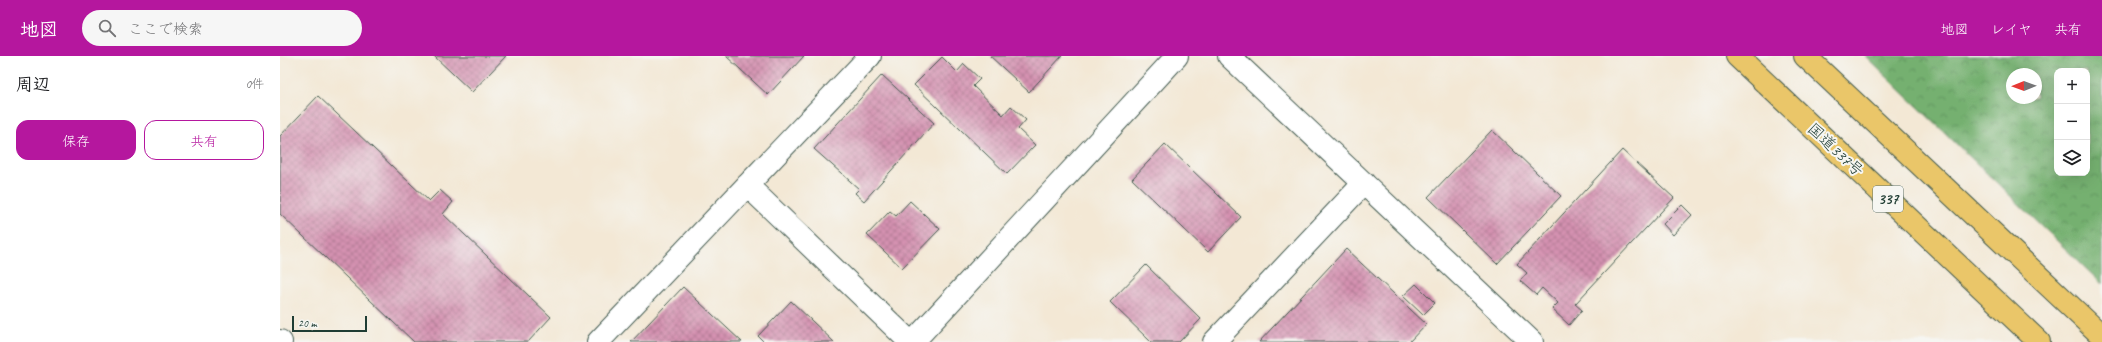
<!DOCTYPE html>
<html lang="ja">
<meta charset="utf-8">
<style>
:root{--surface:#fff;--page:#f6f6f6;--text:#202124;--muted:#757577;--line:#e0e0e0;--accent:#b5179e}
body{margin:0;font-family:Caveat,"Klee One",sans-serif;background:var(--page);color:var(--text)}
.controls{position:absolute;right:12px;top:12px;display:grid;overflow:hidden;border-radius:8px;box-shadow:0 4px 16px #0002}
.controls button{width:36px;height:36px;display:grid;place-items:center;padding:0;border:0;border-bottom:1px solid var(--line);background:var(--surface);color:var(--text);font:20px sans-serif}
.compass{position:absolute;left:1726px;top:12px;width:36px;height:36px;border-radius:50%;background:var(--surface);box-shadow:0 4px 16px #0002;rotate:269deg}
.scale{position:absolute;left:12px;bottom:10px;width:75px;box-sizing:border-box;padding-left:4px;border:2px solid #1f3d34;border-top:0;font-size:11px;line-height:14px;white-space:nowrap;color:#1f3d34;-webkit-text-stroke:3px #f6f6f2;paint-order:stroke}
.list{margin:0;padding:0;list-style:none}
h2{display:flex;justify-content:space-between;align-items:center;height:52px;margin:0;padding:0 16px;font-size:17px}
h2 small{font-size:13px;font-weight:400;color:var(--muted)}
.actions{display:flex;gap:8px;padding:12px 16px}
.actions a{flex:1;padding:9px 0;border:1px solid var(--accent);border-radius:12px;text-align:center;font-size:14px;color:var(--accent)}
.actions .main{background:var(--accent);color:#fff}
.icon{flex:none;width:22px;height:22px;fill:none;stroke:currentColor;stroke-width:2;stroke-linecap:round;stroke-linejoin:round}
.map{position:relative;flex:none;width:1822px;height:286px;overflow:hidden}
header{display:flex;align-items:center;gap:24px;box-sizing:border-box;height:56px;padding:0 20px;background:var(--accent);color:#fff}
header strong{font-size:19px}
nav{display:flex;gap:22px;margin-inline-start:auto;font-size:14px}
.search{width:280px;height:36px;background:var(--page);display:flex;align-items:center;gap:10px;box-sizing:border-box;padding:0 14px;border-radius:22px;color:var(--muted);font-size:15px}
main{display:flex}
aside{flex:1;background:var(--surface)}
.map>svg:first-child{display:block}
</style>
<header>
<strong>地図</strong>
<div class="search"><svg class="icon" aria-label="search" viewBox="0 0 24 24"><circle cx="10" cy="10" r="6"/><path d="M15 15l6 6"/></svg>ここで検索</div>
<nav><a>地図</a><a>レイヤ</a><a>共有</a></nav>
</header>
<main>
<aside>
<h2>周辺<small>0件</small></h2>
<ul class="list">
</ul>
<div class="actions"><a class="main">保存</a><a>共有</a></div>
</aside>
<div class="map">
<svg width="1822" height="286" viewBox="0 0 1822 286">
<defs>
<pattern id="forest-crowns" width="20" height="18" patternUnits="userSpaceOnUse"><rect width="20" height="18" fill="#74b070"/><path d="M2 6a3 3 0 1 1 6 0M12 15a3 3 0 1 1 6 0" fill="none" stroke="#5f905d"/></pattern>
<pattern id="building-cross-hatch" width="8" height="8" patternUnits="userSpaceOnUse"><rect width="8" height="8" fill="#d491b0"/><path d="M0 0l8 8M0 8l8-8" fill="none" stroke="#ab7890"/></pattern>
</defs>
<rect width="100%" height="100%" fill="#f6f6f2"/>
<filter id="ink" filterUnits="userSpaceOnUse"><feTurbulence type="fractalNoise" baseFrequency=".025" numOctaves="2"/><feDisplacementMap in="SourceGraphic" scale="8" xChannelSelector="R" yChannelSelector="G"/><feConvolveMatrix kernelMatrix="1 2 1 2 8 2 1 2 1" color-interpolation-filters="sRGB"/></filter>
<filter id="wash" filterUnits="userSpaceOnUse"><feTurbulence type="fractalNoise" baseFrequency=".012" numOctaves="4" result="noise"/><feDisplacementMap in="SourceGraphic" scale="16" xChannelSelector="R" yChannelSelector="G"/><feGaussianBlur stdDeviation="0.9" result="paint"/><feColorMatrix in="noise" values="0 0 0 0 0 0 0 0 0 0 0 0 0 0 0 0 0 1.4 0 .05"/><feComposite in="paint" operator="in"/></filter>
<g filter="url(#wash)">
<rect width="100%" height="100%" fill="#f3e8d5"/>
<path fill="url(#forest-crowns)" stroke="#4a7652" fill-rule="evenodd" d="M1585 0H1822V228ZM1777 15H1807V117H1777ZM1732 18H1756V42H1732Z"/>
<g id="blocks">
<path fill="url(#building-cross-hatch)" d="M154 0H226L192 36Z
M446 0H524L488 39Z
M710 0H782L749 36Z
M662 1 677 16 684 8 700 23 693 30 723 59 731 50 746 64 738 73 755 89 727 118 634 29Z
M602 19 654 67 584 145 575 137 579 133 534 93Z
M38 40 149 145 160 134 173 146 163 158 271 261 248 286H134L0 158V80Z
M1212 74 1281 140 1217 208 1148 141Z
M885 88 961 161 928 196 852 123Z
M1342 94 1394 142 1295 248 1302 254 1289 269 1272 253 1278 247 1262 232 1256 239 1240 225 1247 217 1237 208Z
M630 145 660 173 622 212 587 179 610 155 616 160Z
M1402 149 1412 159 1393 179 1383 168Z
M1066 193 1146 268 1129 286H979Z
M866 209 921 263 899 286H871L830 246Z
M1136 228 1155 247 1143 259 1123 240Z
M403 231 462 286H351Z
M511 245 554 286H484L478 280Z"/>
</g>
</g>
<g filter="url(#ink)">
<use href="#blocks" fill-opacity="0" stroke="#3f574c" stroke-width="1"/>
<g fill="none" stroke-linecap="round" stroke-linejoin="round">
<g stroke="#3f574c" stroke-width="24">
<path id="minor" d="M949 0 1252 286
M467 129 630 286
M318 286 590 0
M633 286 897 0
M934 286 1084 127"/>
</g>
<g stroke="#3f574c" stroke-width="24">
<path id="tertiary" d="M0 285 1 286"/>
</g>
<g stroke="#3f574c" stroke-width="24">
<path id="trunk" d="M1457 0 1759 286
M1525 0 1822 280"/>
</g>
<use href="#minor" stroke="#fff" stroke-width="22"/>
<use href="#tertiary" stroke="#fff" stroke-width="22"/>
<use href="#trunk" stroke="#eac669" stroke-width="22"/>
</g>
</g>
<g text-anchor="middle" stroke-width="4" stroke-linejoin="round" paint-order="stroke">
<rect fill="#f6f6f2" stroke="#60746d" stroke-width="1" x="1593" y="130" width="30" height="26" rx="3"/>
<g font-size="15" font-weight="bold" fill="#1f3d34">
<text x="1608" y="148">337</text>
</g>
<g font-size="16" fill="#1f3d34" stroke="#f6f6f2">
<text transform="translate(1556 93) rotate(43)" y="6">国道337号</text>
</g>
</g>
</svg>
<div class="controls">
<button>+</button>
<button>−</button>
<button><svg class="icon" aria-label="layers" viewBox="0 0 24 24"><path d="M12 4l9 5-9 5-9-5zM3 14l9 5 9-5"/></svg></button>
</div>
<svg class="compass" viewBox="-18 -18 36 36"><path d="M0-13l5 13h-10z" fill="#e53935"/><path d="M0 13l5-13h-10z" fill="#757577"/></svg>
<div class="scale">20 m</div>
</div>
</main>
